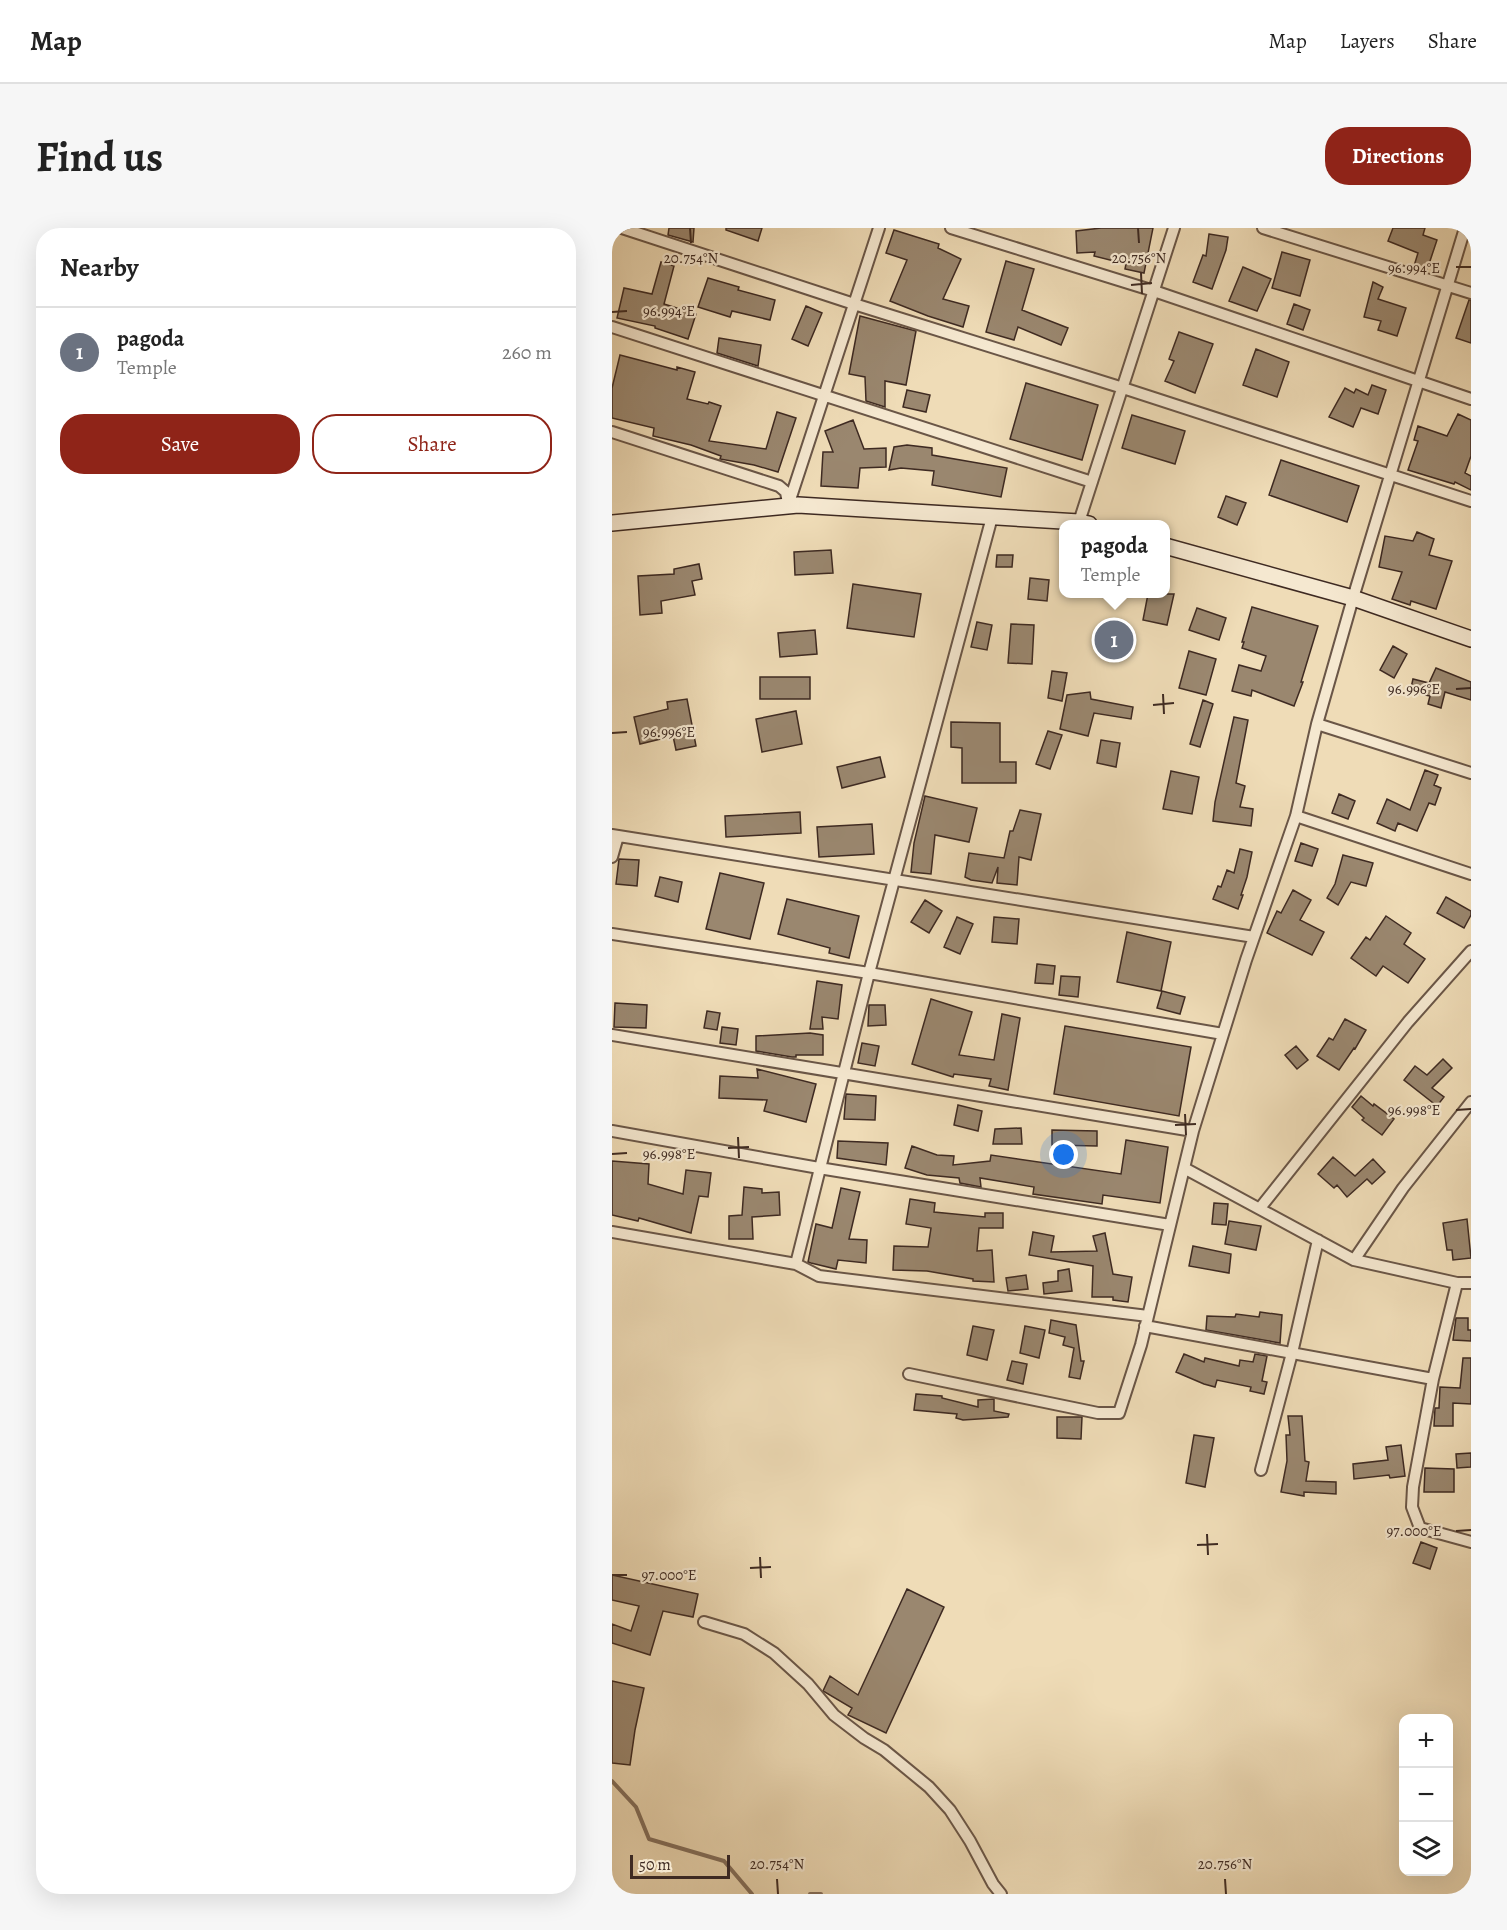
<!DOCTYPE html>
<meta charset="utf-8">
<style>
:root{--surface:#fff;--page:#f6f6f6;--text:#222;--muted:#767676;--line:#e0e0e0;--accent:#8f2418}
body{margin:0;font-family:Alegreya,serif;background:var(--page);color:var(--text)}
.controls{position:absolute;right:18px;bottom:18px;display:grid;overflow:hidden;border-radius:12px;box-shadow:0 6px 24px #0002}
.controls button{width:54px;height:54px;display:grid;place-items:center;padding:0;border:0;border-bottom:2px solid var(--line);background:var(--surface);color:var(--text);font:30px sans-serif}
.scale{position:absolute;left:18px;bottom:15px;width:100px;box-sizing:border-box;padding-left:6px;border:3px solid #3e2a22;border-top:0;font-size:16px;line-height:21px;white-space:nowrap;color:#3e2a22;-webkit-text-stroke:4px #f5e8d0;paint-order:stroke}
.you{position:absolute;left:452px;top:927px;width:21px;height:21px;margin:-15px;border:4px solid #fff;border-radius:50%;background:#1a73e8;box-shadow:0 0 0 9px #1a73e833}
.badge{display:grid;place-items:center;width:39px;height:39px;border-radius:50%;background:var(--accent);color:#fff;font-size:20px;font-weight:700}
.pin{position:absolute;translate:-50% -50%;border:3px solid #fff;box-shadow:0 2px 6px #0006}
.popup{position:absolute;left:447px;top:292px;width:111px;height:78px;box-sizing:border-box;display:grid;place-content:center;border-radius:12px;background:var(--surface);filter:drop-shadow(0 2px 4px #0005);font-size:20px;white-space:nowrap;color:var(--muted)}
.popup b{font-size:22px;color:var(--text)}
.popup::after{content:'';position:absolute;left:50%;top:100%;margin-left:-12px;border:12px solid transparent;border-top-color:var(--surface)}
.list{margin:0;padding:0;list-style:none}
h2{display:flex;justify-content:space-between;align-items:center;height:78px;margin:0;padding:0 24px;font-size:26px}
h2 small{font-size:20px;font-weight:400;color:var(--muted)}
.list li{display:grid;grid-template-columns:39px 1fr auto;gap:18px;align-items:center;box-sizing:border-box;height:90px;padding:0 24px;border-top:2px solid var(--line)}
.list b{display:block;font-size:22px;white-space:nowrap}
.list p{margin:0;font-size:20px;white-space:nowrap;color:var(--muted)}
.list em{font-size:20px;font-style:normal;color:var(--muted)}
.actions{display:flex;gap:12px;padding:18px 24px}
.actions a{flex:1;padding:14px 0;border:2px solid var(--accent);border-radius:24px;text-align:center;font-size:21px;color:var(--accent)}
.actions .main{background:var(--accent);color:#fff}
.icon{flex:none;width:33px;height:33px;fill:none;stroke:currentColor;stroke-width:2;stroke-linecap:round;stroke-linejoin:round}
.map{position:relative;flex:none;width:859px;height:1666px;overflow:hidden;border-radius:24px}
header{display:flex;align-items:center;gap:36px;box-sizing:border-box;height:84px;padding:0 30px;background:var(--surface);border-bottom:2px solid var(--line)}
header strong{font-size:28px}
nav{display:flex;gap:33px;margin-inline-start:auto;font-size:21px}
.intro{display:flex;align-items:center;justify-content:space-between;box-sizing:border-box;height:144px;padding:0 36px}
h1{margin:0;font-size:42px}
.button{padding:15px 27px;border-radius:24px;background:var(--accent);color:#fff;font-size:21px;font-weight:700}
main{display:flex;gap:36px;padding:0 36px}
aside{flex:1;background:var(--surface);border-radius:24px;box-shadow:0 6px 24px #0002}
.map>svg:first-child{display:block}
</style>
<header>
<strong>Map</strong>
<nav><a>Map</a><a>Layers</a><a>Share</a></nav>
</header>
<div class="intro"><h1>Find us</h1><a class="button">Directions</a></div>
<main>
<aside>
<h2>Nearby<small></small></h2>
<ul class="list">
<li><span class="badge" style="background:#6b7280">1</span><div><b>pagoda</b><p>Temple</p></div><em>260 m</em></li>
</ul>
<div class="actions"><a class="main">Save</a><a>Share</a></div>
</aside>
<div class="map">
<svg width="859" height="1666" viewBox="0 0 859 1666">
<rect width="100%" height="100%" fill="#efdcb7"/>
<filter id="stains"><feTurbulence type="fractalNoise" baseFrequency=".00333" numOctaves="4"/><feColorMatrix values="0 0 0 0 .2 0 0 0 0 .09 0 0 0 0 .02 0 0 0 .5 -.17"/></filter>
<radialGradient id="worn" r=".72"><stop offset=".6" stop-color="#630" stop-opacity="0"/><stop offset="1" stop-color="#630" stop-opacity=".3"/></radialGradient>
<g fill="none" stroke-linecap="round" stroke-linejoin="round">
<path stroke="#84705d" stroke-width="4" d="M0 1553 24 1579 37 1611 112 1633 140 1666
M198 1666H209"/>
</g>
<path fill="#9a876f" stroke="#3e2a22" stroke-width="1.5" d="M57 0H82L81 14 56 7Z
M114 0H150L146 13 114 2Z
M489 0H541L532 45 513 41 514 36 482 28 483 24 465 25 464 3Z
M781 0H813L811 7 825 12 815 42 802 38 806 25 776 13Z
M282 2 327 16 326 20 349 31 331 71 357 78 351 99 316 88 278 73 295 32 274 25Z
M597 6 616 9 614 22 600 61 581 54 591 27 594 28Z
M670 24 698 32 688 68 660 60Z
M394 33 422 41 410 82 456 100 449 117 406 99 402 112 374 104Z
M49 34 62 38 52 76 84 86 76 111 43 100V98L5 90 12 60 40 66Z
M631 39 659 51 645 83 617 73Z
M96 50 127 59 126 62 163 72 158 92 120 83 118 89 86 79Z
M761 54 771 59 766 71 794 80 785 108 766 102 769 93 752 89Z
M857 72H859V115L844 110Z
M682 76 698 82 691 102 675 96Z
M194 78 210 85 196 118 180 111Z
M248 88 304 103 294 157 273 153V179L254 173 253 149 237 146Z
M567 104 601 116 583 165 553 153 562 133 557 131Z
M107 110 149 117 146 138 105 125Z
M644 121 677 134 665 169 631 157Z
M8 127 65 142V139L83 144 75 171 96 176 97 174 109 178 97 213 154 221 165 184 184 190 166 244 142 237 108 231 109 228 79 217 41 208 42 200 0 190V160Z
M414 155 486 177 470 232 398 211Z
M760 157 774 162 766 186 749 180 741 199 717 189 733 160 742 165 744 161 756 167Z
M295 162 318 167 314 184 291 179Z
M846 186 859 192V228L853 245 859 248V262L843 254 842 256 796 242 806 213 802 212 806 198 835 208Z
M520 187 573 203 563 236 510 220Z
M241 192 252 221 274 220V239L248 240 246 260 209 258 211 224H221L213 203Z
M295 217 320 220V227L395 240 389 269 320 257 322 243 289 240 277 242 282 219Z
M669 232 747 258 735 294 657 267Z
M614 268 634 275 625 297 606 289Z
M805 304 822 311 817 327 840 333 824 381 799 373 798 377 780 371 790 344 767 339 773 308 801 313Z
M219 322 221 345 183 347 182 324Z
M385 327H401L400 339H384Z
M87 336 90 351 80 353 83 367 49 373 50 385 28 387 26 348 62 346V341Z
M418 350 437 352 435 373 416 371Z
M241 356 309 366 302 409 235 400Z
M536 366H562L555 397 531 392Z
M640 379 706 398 689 454H691L682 478 640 462 639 468 620 463 627 437 649 443 654 428 630 420 632 414H630Z
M585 380 614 390 607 412 577 402Z
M365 394 380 397 375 422 359 419Z
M399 396 422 397 420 436 396 435Z
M203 402 205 426 168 429 166 405Z
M781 418 795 426 782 450 768 442Z
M577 423 604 431 594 467 567 460Z
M824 440 859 454V472L833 464 829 480 816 476 818 468 798 464 801 451 817 455Z
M440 443 455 445 450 473 436 470Z
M148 449H198V471H148Z
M478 464 479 471 521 479 519 491 482 485 476 508 448 501 455 467Z
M75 471 84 518 64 522 61 508 28 516 22 489 56 481 55 474Z
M591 472 601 476 588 519 578 516Z
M184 483 190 516 150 524 144 491Z
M622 489 636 492 624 555 633 558 628 579 641 581 639 598 601 593 603 574Z
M339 494 388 495V534H404V555H350V520L339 519Z
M436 503 450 507 438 541 424 536Z
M489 512 508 515 504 539 485 535Z
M268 529 273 549 230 560 225 539Z
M813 542 826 547 822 557 829 560 823 577 817 575 805 603 786 595 783 603 765 595 775 571 798 582Z
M559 543 587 549 580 586 551 581Z
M727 566 743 573 736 591 720 585Z
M313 568 365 580 357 614 323 607 319 646 299 644 302 615Z
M408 582 429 586 419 632 407 629 405 657 385 655 386 639 380 655 359 652 353 649 357 625 392 630 398 603H401Z
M188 584 189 605 114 609 113 588Z
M260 596 262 626 207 629 205 599Z
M689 615 706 621 700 638 683 633Z
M628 621 640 624 635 649 629 667H631L626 681 601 671 606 658 609 659 615 642 622 645Z
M731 627 761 635 754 658 739 654 726 677 715 670 723 656Z
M7 631 27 632 25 658 4 656Z
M108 645 152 655 138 711 94 701Z
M48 649 70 654 66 674 43 668Z
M681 662 699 672 688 692 712 704 700 727 655 705 665 683 669 685Z
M834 669 859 683V687L852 700 825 685Z
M175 671 247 688 237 730 217 725 218 720 166 706Z
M313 672 330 683 317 705 299 694Z
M774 688 799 705 792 716 813 731 796 755 771 738 764 748 739 730 754 709 758 712Z
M345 689 361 696 348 726 332 719Z
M382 689 407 691 405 716 380 714Z
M515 704 559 714 549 763 505 754Z
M425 736 443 738 441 756 423 755Z
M449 748 468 749 466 769 447 767Z
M205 753 230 757 226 791 210 789 211 801H198Z
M550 763 573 769 568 786 545 780Z
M319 771 360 784 347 827 382 832 390 786 408 790 396 862 377 858 379 851 342 846 341 849 300 836Z
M3 775 35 777 34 800 2 799Z
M257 777H273L274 797 256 798Z
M95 783 108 785 105 802 92 800Z
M733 791 754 802 743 821 742 820 727 842 705 828 717 810 721 812Z
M453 798 579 819 567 888 442 866Z
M110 799 126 801 124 817 108 815Z
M198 805 211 807V827H184V829H180L144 823V808Z
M250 815 267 818 263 838 246 835Z
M684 818 696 832 685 841 673 827Z
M831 831 840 840 820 860 832 869 825 878 792 852 803 838 815 847Z
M145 841 204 856 194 894 152 883 155 872 107 870 108 848 146 850Z
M234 866 264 868 263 892 232 891Z
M749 868 761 878 762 876 782 891 770 907 750 892 752 890 740 879Z
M346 877 370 883 366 903 342 897Z
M409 900 410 916H381L383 901Z
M440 902 485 903V918L440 917Z
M514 912 556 919 548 975 491 967 490 976 421 966 422 959 368 950 369 959 348 955 347 950 315 947 293 940 300 918 325 927 342 928 341 937 378 933 379 927 509 946Z
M226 913 276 915 274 937 225 930Z
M721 929 743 948 761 931 773 944 760 956 755 951 735 969 725 957 722 960 706 946Z
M0 933 37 936 36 956 71 966 74 942 99 945 96 969 87 968 79 1005 27 990 26 993 0 987Z
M132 959 150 961V965L167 964 168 987 140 989 141 1011H117V988L130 987Z
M229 960 248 964 237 1011 255 1012 254 1035 226 1032 224 1041 199 1035 196 1034 204 996 220 1000Z
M298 971 323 975 322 984 373 989V985H391V1000H367L365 1023 380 1022 382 1054 361 1053V1051L315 1043 281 1042 282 1018 316 1019 319 1000 294 996Z
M602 975 616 976 614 997 600 996Z
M855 991 859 1030 841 1032 840 1022H835L831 995Z
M617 993 649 998 644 1022 613 1016Z
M421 1004 442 1008 439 1024 485 1023 481 1008 493 1005 501 1046 520 1049 516 1074 501 1072V1069H480L481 1038 417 1027Z
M581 1018 619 1026 617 1045 577 1038Z
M457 1041 460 1063 432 1066 431 1055 446 1053V1043Z
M414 1047 416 1061 396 1063 394 1050Z
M648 1084 670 1087 668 1115 594 1102 595 1088 623 1089 624 1086 647 1089Z
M844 1090H856V1102H859V1113L841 1112Z
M439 1092 464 1097 469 1133H472L468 1151 457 1149 462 1120 451 1117 453 1109 437 1105Z
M361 1098 382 1102 375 1132 355 1127Z
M413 1098 433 1102 427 1130 408 1125Z
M572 1126 592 1134 593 1130 627 1138 628 1132 641 1134 643 1126 655 1128 650 1153 655 1154 652 1166 638 1163 639 1159 605 1152 603 1159 592 1156 564 1144Z
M851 1130H859V1176L841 1175V1198H822L823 1180H827L828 1159 848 1160Z
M400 1133 415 1136 411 1156 395 1152Z
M304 1166 330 1168V1170L366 1179V1172L382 1171V1183L397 1186 396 1189 351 1192 344 1190 345 1186 302 1182Z
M676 1188H690L693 1233 697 1234 694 1253 724 1254V1266L692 1264V1268L669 1264 675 1233 674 1207H678Z
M445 1189H470L469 1211 445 1210Z
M582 1207 602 1210 593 1259 574 1255Z
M789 1217 793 1248 778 1250 777 1247 742 1251 741 1236 776 1232 774 1219Z
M859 1225V1239L845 1240 844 1226Z
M813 1240 842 1241V1264H812Z
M809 1314 825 1320 818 1341 801 1335Z
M0 1347 86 1366 81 1389 51 1383 38 1427 0 1415V1396L19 1403 27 1378 0 1372Z
M295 1361 332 1379 274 1505 236 1487 240 1480 211 1463 218 1448 246 1467Z
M0 1453 32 1460 23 1502 18 1537 0 1535Z"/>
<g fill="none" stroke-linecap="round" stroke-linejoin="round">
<g stroke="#6a5647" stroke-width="14">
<path id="minor" d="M10 0 242 76 511 160 859 273
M339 0 542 63 859 171
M651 0 859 65
M0 99 480 254
M0 204 167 258 174 264 176 275
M176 278 267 0
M467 294 562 0
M705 496 859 545
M684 588 859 646
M0 607 642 709
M0 629 6 608
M0 706 257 745 611 806
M0 807 581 903
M0 903 207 940 558 997
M572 940 742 1032 845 1055H859
M648 980 796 794 859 723
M0 1004 184 1036 207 1048 536 1088
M742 1032 791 960 859 874
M184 1036 257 745 380 289
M845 1055 821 1151 801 1259 800 1279 808 1300 859 1314
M533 1098 821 1151
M297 1146 486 1185H507L529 1117 581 903 634 732 684 588 705 496 741 370 853 0
M649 1242 680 1125 706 1012
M92 1394 132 1406 162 1425 196 1456 222 1487 252 1510 272 1522 317 1559 338 1582 358 1613 381 1656 389 1666"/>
</g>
<g stroke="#3e2a22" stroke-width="18">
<path id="secondary" d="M0 295 186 277 467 294 477 296
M553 318 741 370 859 411"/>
</g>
<use href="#minor" stroke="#f5e8d0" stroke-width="10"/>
<use href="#secondary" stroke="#f5e8d0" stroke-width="15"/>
</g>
<path fill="none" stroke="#3e2a22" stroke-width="2" d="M78 0 79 15M526 0 527 15M844 39H859M529 45 530 66M519 57 540 55M0 84 15 83M844 461 859 460M551 466 552 486M541 477 562 475M0 505 15 504M844 882 859 881M573 886 574 907M563 897 584 896M126 909 127 930M116 920 137 919M0 926 15 925M844 1303 859 1302M595 1306 596 1327M585 1317 606 1316M148 1329 149 1350M138 1340 159 1339M0 1347H15M165 1651 166 1666M613 1651 614 1666"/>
<g font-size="15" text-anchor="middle" fill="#3e2a22" stroke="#f5e8d0" stroke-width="4.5" stroke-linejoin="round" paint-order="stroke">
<text x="79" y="35">20.754°N</text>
<text x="527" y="35">20.756°N</text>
<text x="802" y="45">96.994°E</text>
<text x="57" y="88">96.994°E</text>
<text x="802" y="466">96.996°E</text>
<text x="57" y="509">96.996°E</text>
<text x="802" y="887">96.998°E</text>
<text x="57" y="931">96.998°E</text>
<text x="802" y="1308">97.000°E</text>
<text x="57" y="1352">97.000°E</text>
<text x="165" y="1641">20.754°N</text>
<text x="613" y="1641">20.756°N</text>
</g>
<rect width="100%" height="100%" filter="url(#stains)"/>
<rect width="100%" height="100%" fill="url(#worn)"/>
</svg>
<div class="controls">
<button>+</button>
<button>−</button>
<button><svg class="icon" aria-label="layers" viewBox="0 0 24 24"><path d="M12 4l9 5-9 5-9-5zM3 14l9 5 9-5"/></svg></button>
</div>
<div class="scale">50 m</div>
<div class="you"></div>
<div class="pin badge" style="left:502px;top:412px;background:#6b7280">1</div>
<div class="popup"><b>pagoda</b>Temple</div>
</div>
</main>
